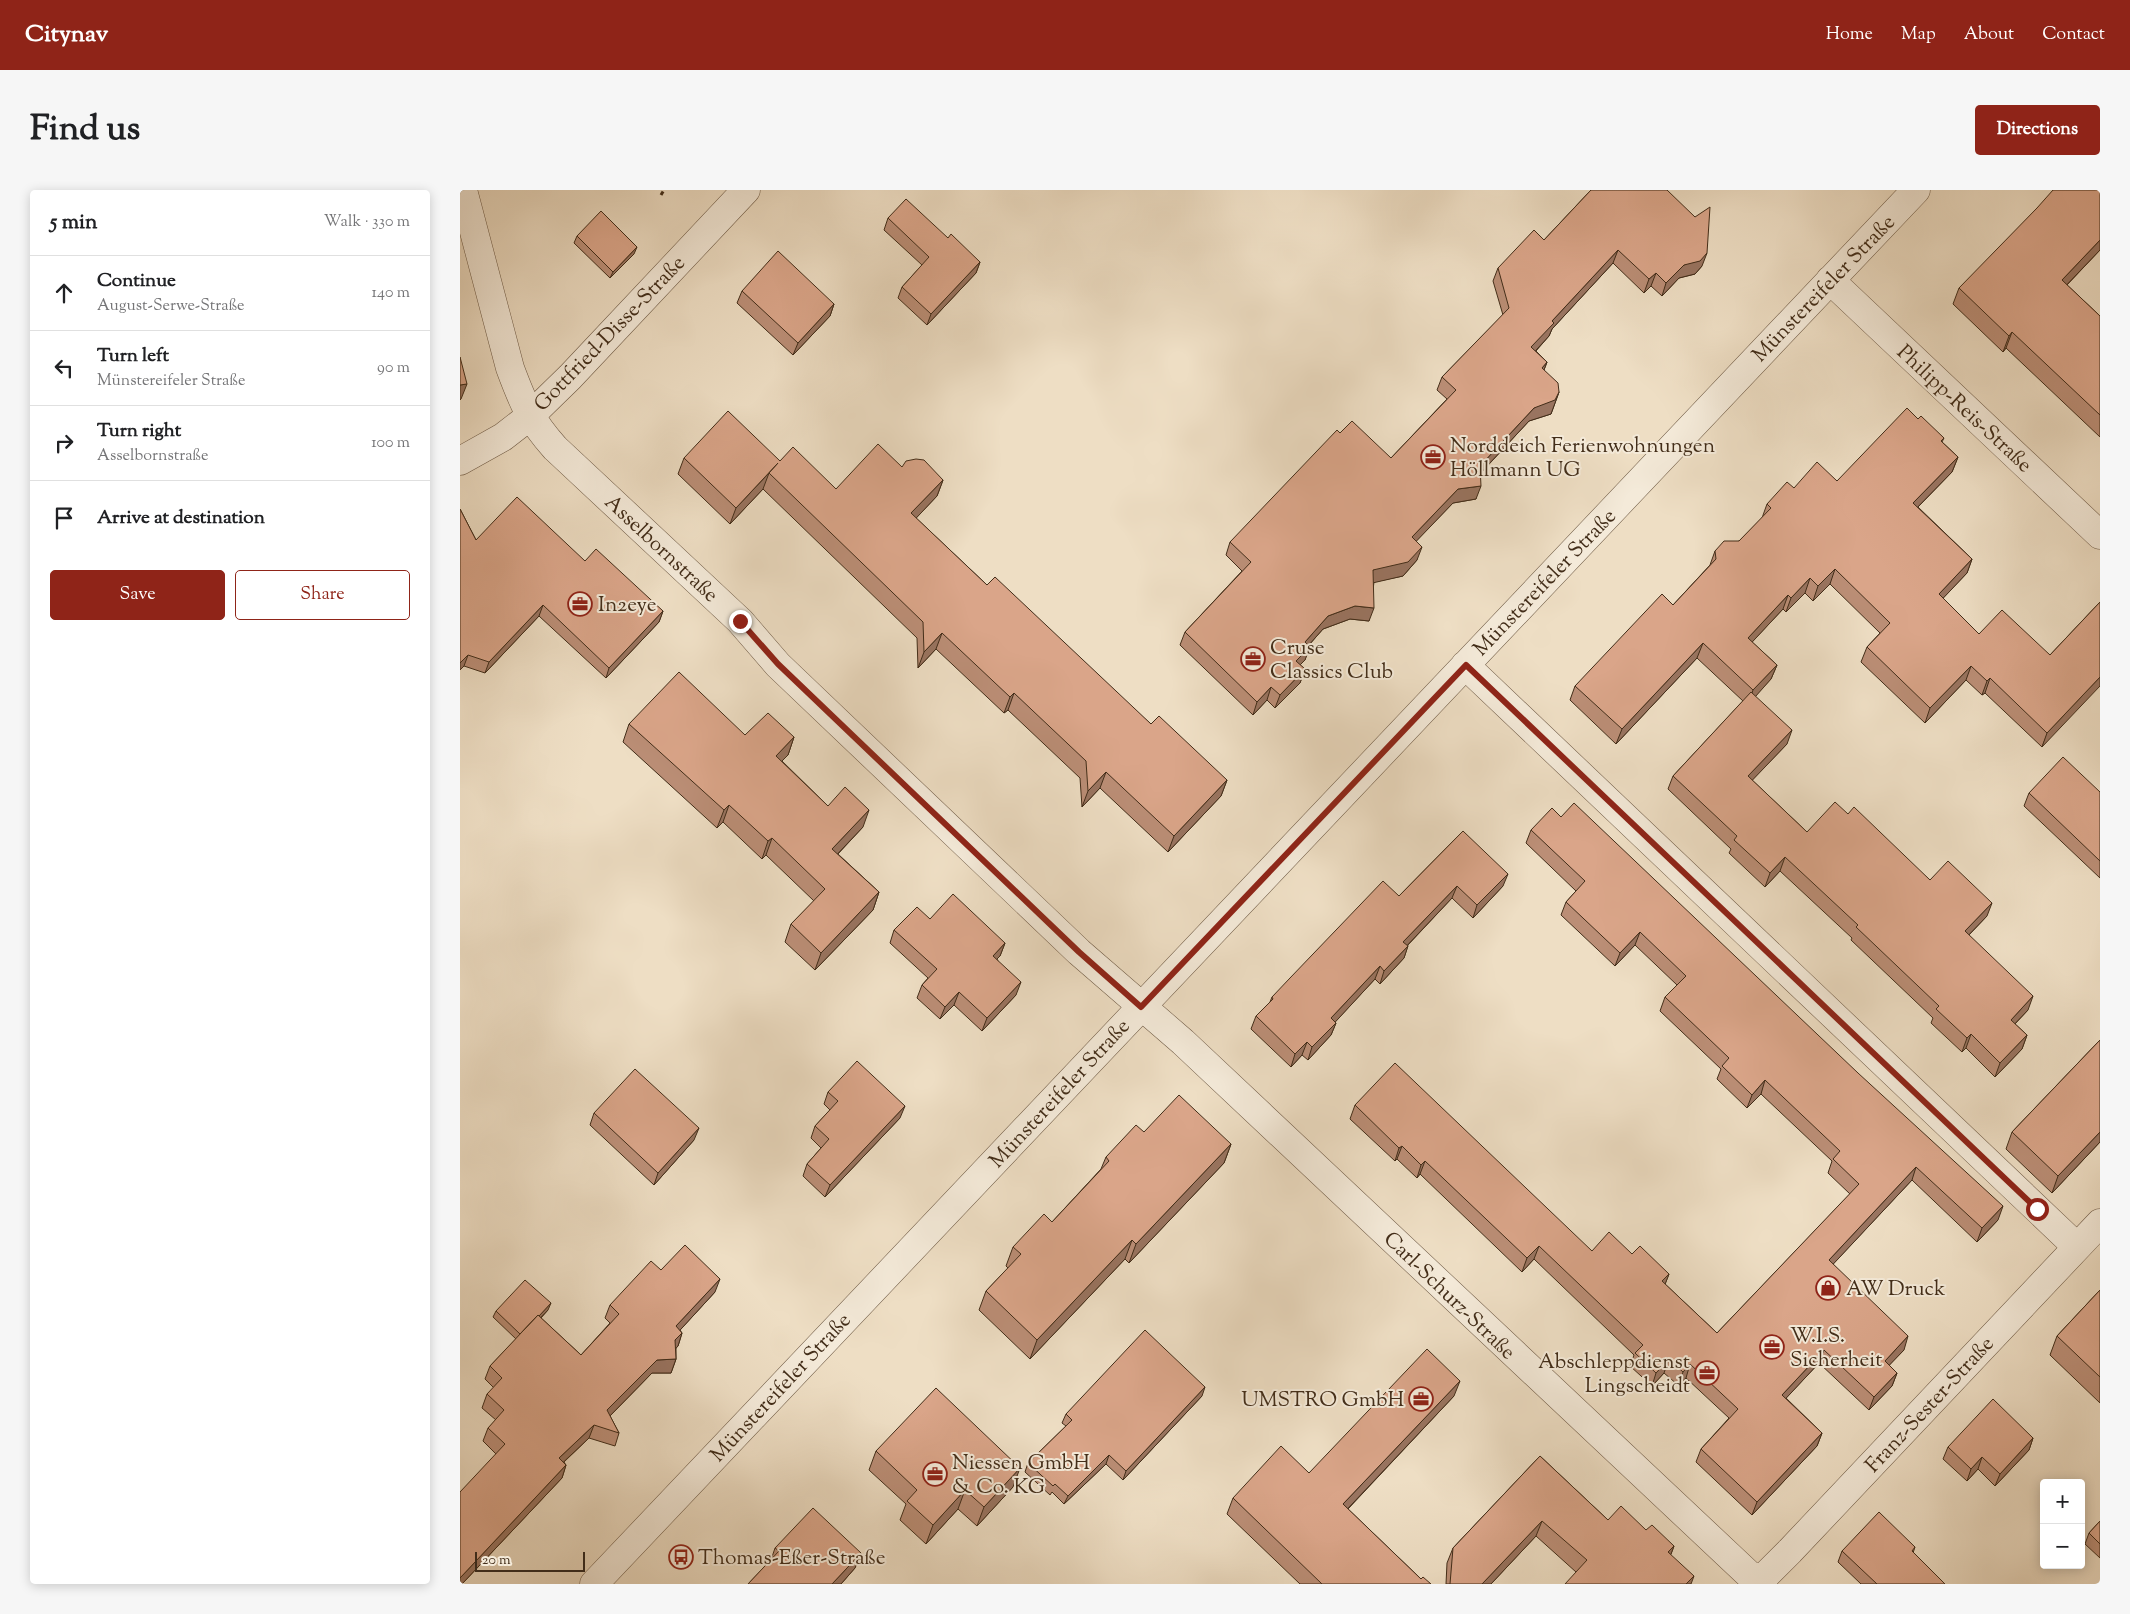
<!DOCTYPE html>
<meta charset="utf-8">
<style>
:root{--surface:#fff;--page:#f6f6f6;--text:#202124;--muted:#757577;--line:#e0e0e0;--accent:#8f2418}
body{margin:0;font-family:"Sorts Mill Goudy",serif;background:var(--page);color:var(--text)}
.controls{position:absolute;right:15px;bottom:15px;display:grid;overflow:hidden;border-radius:5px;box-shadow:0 2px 12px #0003}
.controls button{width:45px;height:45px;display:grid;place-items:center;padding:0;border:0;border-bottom:1px solid var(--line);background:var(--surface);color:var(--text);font:25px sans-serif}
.scale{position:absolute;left:15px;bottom:12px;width:110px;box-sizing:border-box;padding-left:5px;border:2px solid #422d19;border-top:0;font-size:14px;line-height:18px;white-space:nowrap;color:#422d19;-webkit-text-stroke:4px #f4ead9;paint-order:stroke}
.stop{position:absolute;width:15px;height:15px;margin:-11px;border:4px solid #8f2418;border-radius:50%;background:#fff}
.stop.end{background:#8f2418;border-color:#fff;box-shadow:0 1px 5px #0008}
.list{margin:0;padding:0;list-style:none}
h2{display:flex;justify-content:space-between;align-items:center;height:65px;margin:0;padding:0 20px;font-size:21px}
h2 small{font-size:16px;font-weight:400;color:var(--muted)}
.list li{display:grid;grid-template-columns:32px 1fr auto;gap:15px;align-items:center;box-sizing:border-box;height:75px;padding:0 20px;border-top:1px solid var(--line)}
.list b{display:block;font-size:19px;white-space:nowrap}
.list p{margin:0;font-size:16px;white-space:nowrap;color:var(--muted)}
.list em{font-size:16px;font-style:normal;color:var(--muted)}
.actions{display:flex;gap:10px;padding:15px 20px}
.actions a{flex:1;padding:11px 0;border:1px solid var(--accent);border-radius:5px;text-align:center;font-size:18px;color:var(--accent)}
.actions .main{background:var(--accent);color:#fff}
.icon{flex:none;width:28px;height:28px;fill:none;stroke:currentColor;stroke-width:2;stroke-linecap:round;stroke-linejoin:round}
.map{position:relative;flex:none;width:1640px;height:1394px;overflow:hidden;border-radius:5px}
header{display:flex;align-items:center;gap:30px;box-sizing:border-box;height:70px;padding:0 25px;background:var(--accent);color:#fff}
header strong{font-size:24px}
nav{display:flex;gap:28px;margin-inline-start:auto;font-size:18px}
.intro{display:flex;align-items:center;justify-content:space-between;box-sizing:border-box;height:120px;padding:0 30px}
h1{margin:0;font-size:35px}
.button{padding:12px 22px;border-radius:5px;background:var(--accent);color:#fff;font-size:18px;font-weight:700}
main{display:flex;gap:30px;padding:0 30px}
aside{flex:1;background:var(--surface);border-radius:5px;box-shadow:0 2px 12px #0003}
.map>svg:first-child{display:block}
</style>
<header>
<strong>Citynav</strong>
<nav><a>Home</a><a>Map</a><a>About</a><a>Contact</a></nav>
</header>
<div class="intro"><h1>Find us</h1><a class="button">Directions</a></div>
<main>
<aside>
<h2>5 min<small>Walk · 330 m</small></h2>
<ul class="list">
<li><svg class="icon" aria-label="ahead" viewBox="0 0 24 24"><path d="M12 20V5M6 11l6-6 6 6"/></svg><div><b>Continue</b><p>August-Serwe-Straße</p></div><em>140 m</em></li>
<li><svg class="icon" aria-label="left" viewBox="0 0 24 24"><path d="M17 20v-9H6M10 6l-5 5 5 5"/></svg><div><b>Turn left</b><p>Münstereifeler Straße</p></div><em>90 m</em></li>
<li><svg class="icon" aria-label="right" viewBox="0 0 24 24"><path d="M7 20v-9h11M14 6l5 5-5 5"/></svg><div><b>Turn right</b><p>Asselbornstraße</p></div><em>100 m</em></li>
<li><svg class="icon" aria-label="arrive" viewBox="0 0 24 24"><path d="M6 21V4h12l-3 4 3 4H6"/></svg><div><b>Arrive at destination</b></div></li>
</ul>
<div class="actions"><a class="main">Save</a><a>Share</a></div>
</aside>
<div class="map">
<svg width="1640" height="1394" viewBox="0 0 1640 1394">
<rect width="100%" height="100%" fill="#eedec4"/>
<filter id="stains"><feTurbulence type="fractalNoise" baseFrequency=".004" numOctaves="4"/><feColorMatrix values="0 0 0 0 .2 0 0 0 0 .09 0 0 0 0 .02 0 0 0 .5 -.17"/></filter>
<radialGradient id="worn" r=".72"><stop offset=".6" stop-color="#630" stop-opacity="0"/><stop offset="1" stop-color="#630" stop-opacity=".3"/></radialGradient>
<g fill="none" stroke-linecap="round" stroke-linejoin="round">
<g stroke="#6d5944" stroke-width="29">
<path id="minor" d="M3 0 50 178C63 213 70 230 95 258L280 431 318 475 619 762 723 852 1299 1394
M1370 90 1640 345
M0 271 43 247 70 226 110 187 286 0
M1005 475 1617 1057
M134 1394 1456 0
M1297 1394 1330 1361 1640 1033"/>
</g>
<path stroke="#422d19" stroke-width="3" stroke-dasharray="4 2.5" stroke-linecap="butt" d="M201 5 204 0"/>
<use href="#minor" stroke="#f4ead9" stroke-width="28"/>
</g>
<path fill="#bb8e76" stroke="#422d19" d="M1131 0 1242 76 1235 84 1219 88 1202 106 1191 96 1184 103 1153 73 1092 139 1089 146 1076 161 1087 172 1084 180 1099 202 1091 224 1069 231 1020 284 1016 309 993 313 956 351 957 370 943 386 914 392 909 431 890 429 863 439 849 455 845 470 840 475 845 479 840 493 815 518 807 510 793 525 720 455 725 442 782 381 766 365 770 352 931 268 987 209 977 200 982 187 1043 125 1033 91 1038 78 1084 50Z
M428 28 488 48 520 72 516 83 467 135 438 108 442 97 462 75 424 40Z
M117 46 174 64 150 88 114 53Z
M1640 60 1607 95 1640 126V247L1546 158 1543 162 1493 114 1499 98Z
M282 101 374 114 370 126 333 165 277 113Z
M1458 229 1484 248 1482 252 1498 267 1492 282 1458 317 1512 369 1507 383 1483 408 1519 444 1590 465 1640 412 1582 557 1525 503 1522 505 1506 490 1465 533 1401 472 1407 457 1420 443 1370 394 1353 411 1345 403 1326 422 1323 419 1292 452 1317 475 1311 489 1295 506 1327 554 1292 590 1347 642 1388 624 1470 690 1527 726 1509 745 1568 820 1555 834 1567 845 1562 859 1535 887 1506 858 1502 862 1471 833 1473 828 1391 750 1392 748 1320 681 1305 697 1269 663 1271 659 1208 599 1213 586 1283 511 1237 468 1156 554 1110 510 1115 496 1213 415 1250 375 1255 361 1279 351 1302 328 1307 314 1334 298 1377 291Z
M224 268 320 271 376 299 442 277 483 290 477 306 456 328 527 395 691 534 767 590 761 606 708 662 640 598 622 617 620 588 548 520 544 523 476 459 458 478 457 448 303 299 270 334 218 284Z
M0 319 16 350 125 371 203 421 199 432 146 488 79 426 25 483 4 476 0 480Z
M169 534 285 545 334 547 328 565 322 571 368 616 403 637 378 664 419 702 413 720 355 780 325 752 331 734 354 711 306 665 302 669 263 632 257 638 163 552Z
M1640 602V688L1564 616 1569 603Z
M1101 627 1538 1030 1517 1052 1452 990 1373 1074 1444 1160 1429 1175 1437 1183 1432 1196 1409 1220 1359 1173 1326 1208 1362 1243 1357 1256 1292 1325 1236 1272 1241 1259 1269 1228 1226 1188 1218 1195 1204 1183 1192 1196 1170 1176 1174 1165 1074 1069 1062 1082 960 984 957 988 937 969 935 971 890 929 895 915 1132 1061 1172 1064 1209 1084 1205 1094 1257 1143 1390 1004 1368 983 1372 971 1301 904 1287 918 1257 889 1261 879 1200 821 1205 807 1217 795 1175 755 1155 776 1101 725 1106 712 1116 701 1066 653 1071 640Z
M1003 641 1043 696 1013 728 992 708 948 755 944 768 920 794 915 789 875 832 876 833 871 845 848 870 842 865 831 877 791 839 796 826 810 812 812 807 939 706Z
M470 729 545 753 540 766 537 769 556 805 522 841 494 815 480 829 457 808 462 795 468 788 430 753 434 740Z
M1640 850V952L1592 1003 1546 959 1552 942Z
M368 902 440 928 365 1007 343 986 347 974 361 958 351 948 355 936 370 920 364 914Z
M134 923 234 950 194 995 130 935Z
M684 942 771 954 764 973 669 1073 665 1069 570 1169 519 1120 526 1101 548 1078 546 1076 553 1057 592 1032 641 979 646 967Z
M201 1080 255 1102 220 1140 222 1143 218 1156 216 1158V1169L211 1183H192L150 1226 159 1243 155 1256 129 1248 104 1272 106 1275 102 1288 2 1394H0L36 1264 23 1251 28 1238 36 1230 22 1218 27 1204 34 1198 25 1189 30 1176 56 1149 33 1127 36 1121 88 1120 81 1128 121 1165 150 1133 145 1128 150 1115Z
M1640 1100V1213L1590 1165 1597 1146Z
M742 1206 663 1290 646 1274 604 1314 592 1302 590 1305 565 1282 568 1273 606 1236 602 1233 606 1224Z
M994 1206 888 1319 961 1389 971 1394H840L767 1324 773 1308 849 1283Z
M1573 1248 1569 1260 1535 1296 1518 1279 1507 1291 1483 1269 1488 1257Z
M416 1261 553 1297 517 1336 498 1319 466 1354 440 1330 446 1314 409 1280Z
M1080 1266 1148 1330 1186 1340 1214 1356 1211 1364 1116 1382 1076 1346 1031 1394H986L987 1373 993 1358Z
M1640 1331V1368L1625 1354 1629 1343Z
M1455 1357 1453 1363 1485 1394H1401L1378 1372 1382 1361Z
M315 1358 401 1363 395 1378 381 1394H288L311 1370Z"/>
<path fill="#997460" stroke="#422d19" d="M1640 50V60L1596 106 1602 90Z
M177 57 174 64 150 88 153 82Z
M1158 60 1153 73 1092 139 1089 146 1067 170 1071 157 1092 131Z
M1247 63 1242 76 1235 84 1219 88 1202 106 1206 93 1224 75Z
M520 72 516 83 467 135 471 124Z
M1196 83 1191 96 1184 103 1189 89Z
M374 114 370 126 333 165 338 153Z
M1552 142 1546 158 1543 162 1549 146Z
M1087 172 1082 185V178Z
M7 194 1 209 0 210V195Z
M1099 202 1091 224 1069 231 1015 289 1020 276 1074 218Z
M1498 267 1492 282 1448 327 1453 313Z
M309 283 303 299 270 334 276 318Z
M483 290 477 306 445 340 451 323Z
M1021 296 1016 309 993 313 947 361 952 347 998 299Z
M962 357 957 370 943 386 908 394 913 380Z
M1512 369 1507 383 1473 419 1479 404Z
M1375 379 1370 394 1353 411 1358 396Z
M1350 388 1345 403 1326 422 1331 408Z
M1328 405 1323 419 1282 463 1288 448Z
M83 415 79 426 25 483 29 472Z
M895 416 914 418 909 431 890 429 863 439 840 465 845 452 868 426Z
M203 421 199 432 146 488 149 478Z
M482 443 476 459 458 478 464 462Z
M1243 453 1237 468 1156 554 1162 539Z
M850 457 845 470 831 484 836 471Z
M8 465 4 476 0 480V473Z
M1317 475 1311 489 1288 515 1293 500Z
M1511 476 1506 490 1465 533 1470 518Z
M845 479 840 493 815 518 820 505Z
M1640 487V496L1582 557 1587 543Z
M1530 488 1525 503 1522 505 1527 491Z
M811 497 807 510 793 525 797 512Z
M554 503 548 520 544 523 550 507Z
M1332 540 1327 554 1283 600 1288 586Z
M334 547 328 565 310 583 316 566Z
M646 582 640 598 622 617 628 601Z
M767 590 761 606 708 662 714 646Z
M269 615 263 632 257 638 264 620Z
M409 620 403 637 366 676 372 659Z
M312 648 306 665 302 669 308 651Z
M1325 667 1320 681 1305 697 1310 683Z
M1048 684 1043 696 1013 728 1017 715Z
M997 696 992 708 939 764 943 752Z
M419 702 413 720 355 780 361 763Z
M1532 713 1527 726 1500 754 1505 741Z
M1180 742 1175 755 1155 776 1160 763Z
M545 753 540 766 528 778 533 766Z
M948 756 944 768 920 794 924 781Z
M920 776 915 789 867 841 871 828Z
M561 792 556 805 522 841 527 828Z
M499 802 494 815 480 829 485 817Z
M1573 806 1568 820 1546 843 1551 830Z
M876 833 871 845 848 870 852 857Z
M1511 844 1506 858 1502 862 1507 848Z
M1567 845 1562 859 1535 887 1540 873Z
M847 852 842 865 831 877 835 864Z
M1305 890 1301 904 1287 918 1292 905Z
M445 916 440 928 365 1007 370 995Z
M239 938 234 950 194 995 198 983Z
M1640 942V952L1592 1003 1598 986Z
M771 954 764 973 669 1073 676 1054Z
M942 956 937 969 935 971 939 958Z
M965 971 960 984 957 988 961 975Z
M1456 977 1452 990 1364 1084 1369 1070Z
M1543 1016 1538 1030 1517 1052 1522 1038Z
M672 1050 665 1069 570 1169 577 1150Z
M1079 1056 1074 1069 1062 1082 1067 1068Z
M1209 1084 1204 1097 1202 1091Z
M260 1089 255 1102 211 1150 216 1136Z
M91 1113 88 1120 58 1151 61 1145Z
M222 1143 218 1156 211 1164 215 1150Z
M1448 1146 1444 1160 1420 1185 1425 1171Z
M1364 1160 1359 1173 1317 1218 1322 1205Z
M216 1169 211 1183H192L143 1233 147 1220 197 1170Z
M1209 1169 1204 1183 1192 1196 1196 1183Z
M1230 1174 1226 1188 1218 1195 1223 1182Z
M1437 1183 1432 1196 1409 1220 1414 1207Z
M1000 1191 994 1206 877 1330 883 1314Z
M745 1197 742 1206 663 1290 666 1281Z
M134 1235 129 1248 94 1281 99 1268Z
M1362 1243 1357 1256 1292 1325 1297 1312Z
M1573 1248 1569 1260 1535 1296 1540 1284Z
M649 1265 646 1274 604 1314 608 1306Z
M1522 1267 1518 1279 1507 1291 1511 1279Z
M106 1275 102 1288 2 1394H0V1388Z
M560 1278 553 1297 517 1336 524 1317Z
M505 1300 498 1319 466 1354 473 1335Z
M1082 1331 1076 1346 1031 1394H1022Z
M1214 1356 1208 1372V1362Z
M401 1363 395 1378 381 1394H372Z
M1234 1386 1231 1394H1226Z"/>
<path fill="#daa589" stroke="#422d19" d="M1131 0H1207L1235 27 1250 17 1247 63 1240 71 1224 75 1206 93 1196 83 1189 89 1158 60 1092 131 1094 133 1071 157 1087 172 1082 178 1098 193 1099 202 1095 210 1074 218 1020 276 1021 296 998 299 952 347 962 357 948 372 913 380 914 418 895 416 868 426 845 452 850 457 836 471 845 479 820 505 811 497 797 512 725 442 791 372 770 352 877 240 880 243 892 231 931 268 996 200 982 187 1049 118 1038 78 1074 40 1084 50Z
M1593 0H1640V50L1602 90 1640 126V225L1552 142 1549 146 1499 98 1577 18Z
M446 9 488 48 491 44 520 72 471 124 442 97 469 67 428 28Z
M141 21 177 57 153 82 117 46Z
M318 61 374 114 338 153 282 101Z
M0 167 7 194 0 195Z
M1447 218 1458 229 1461 226 1484 248 1481 251 1498 267 1453 313 1512 369 1479 404 1519 444 1542 420 1590 465 1640 412V487L1587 543 1530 488 1527 491 1511 476 1470 518 1407 457 1430 433 1375 379 1358 396 1350 388 1331 408 1328 405 1288 448 1317 475 1293 500 1243 453 1162 539 1115 496 1202 404 1213 415 1256 369 1255 361 1264 351H1279L1311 318 1307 314 1327 292 1334 298 1357 272 1377 291Z
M268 221 320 271 333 257 376 299 418 254 442 277 446 271 456 269 464 270 483 290 451 323 527 395 535 387 691 534 699 526 767 590 714 646 646 582 628 601 626 571 554 503 550 507 482 443 464 462 463 432 309 283 318 273 276 318 224 268Z
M57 307 125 371 136 359 203 421 149 478 83 415 29 472 8 465 0 473V319L16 350Z
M219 482 285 545 308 523 334 547 316 566 368 616 385 597 409 620 372 659 419 702 361 763 331 734 365 699 312 648 308 651 269 615 264 620 169 534Z
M1291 502 1332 540 1288 586 1347 642 1375 612 1388 624 1394 617 1470 690 1488 671 1532 713 1505 741 1573 806 1551 830 1567 845 1540 873 1511 844 1507 848 1476 819 1479 816 1396 737 1398 735 1325 667 1310 683 1274 650 1277 646 1213 586Z
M1603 567 1640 602V671L1569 603Z
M1114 613 1398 883 1543 1016 1522 1038 1456 977 1369 1070 1448 1146 1425 1171 1437 1183 1414 1207 1364 1160 1322 1205 1362 1243 1297 1312 1241 1259 1278 1219 1230 1174 1223 1182 1209 1169 1196 1183 1175 1163 1183 1155 1079 1056 1067 1068 965 971 961 975 942 956 939 958 895 915 935 873 1132 1061 1149 1042 1172 1064 1180 1056 1209 1084 1202 1091 1257 1143 1399 994 1373 969 1380 961 1305 890 1292 905 1262 876 1269 868 1205 807 1226 786 1180 742 1160 763 1106 712 1125 691 1071 640 1092 618 1101 627Z
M1003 641 1048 684 1017 715 997 696 943 752 948 756 924 781 920 776 871 828 876 833 852 857 847 852 835 864 796 826 813 809 812 807 830 788 923 691 939 706Z
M493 704 545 753 533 766 561 792 527 828 499 802 485 817 462 795 477 779 434 740 457 717 470 729Z
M1640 850V942L1598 986 1552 942Z
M397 871 445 916 370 995 347 974 369 949 355 936 378 911 368 902Z
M175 879 239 938 198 983 134 923Z
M719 905 771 954 676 1054 672 1050 577 1150 526 1101 561 1064 553 1057 584 1024 592 1032 649 971 646 967 676 935 684 942Z
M225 1055 260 1089 216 1136 222 1143 215 1150 216 1169 197 1170 147 1220 159 1243 134 1235 99 1268 106 1275 0 1388V1302L45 1254 28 1238 44 1220 27 1204 42 1188 30 1176 78 1125 121 1165 159 1124 150 1115 191 1071 201 1080Z
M65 1090 91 1113 79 1126 78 1125 60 1144 36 1121Z
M1640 1100V1187L1597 1146Z
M685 1140 745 1197 666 1281 649 1265 608 1306 595 1294 593 1296 568 1273 612 1230 606 1224Z
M967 1159 1000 1191 883 1314 961 1389 963 1387 971 1394H862L773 1308 821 1256 849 1283Z
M476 1198 560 1278 524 1317 505 1300 473 1335 447 1311 457 1300 416 1261Z
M1533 1209 1573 1248 1540 1284 1522 1267 1511 1279 1488 1257Z
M1080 1266 1148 1330 1161 1316 1186 1340 1192 1335 1214 1356 1208 1362 1234 1386 1226 1394H1105L1127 1370 1082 1331 1022 1394H990L993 1358Z
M353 1318 401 1363 372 1394H288L319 1361 315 1358Z
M1419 1322 1455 1357 1452 1361 1485 1394H1417L1382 1361Z
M1640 1331V1354L1629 1343Z"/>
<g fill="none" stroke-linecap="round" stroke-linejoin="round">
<path stroke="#8f2418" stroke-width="6" d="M280 431 318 474 619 762 681 817 1006 475 1577 1019"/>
</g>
<defs>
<g id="office-ring" transform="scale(1.25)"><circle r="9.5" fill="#f4ead9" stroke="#8f2418" stroke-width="1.5"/><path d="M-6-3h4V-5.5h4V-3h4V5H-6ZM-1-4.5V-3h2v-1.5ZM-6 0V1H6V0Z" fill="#8f2418"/></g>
<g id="shop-ring" transform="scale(1.25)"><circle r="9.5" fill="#f4ead9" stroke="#8f2418" stroke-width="1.5"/><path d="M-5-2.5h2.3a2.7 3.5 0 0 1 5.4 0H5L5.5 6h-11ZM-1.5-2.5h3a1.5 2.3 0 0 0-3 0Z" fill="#8f2418"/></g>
<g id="bus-ring" transform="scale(1.25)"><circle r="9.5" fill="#f4ead9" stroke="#8f2418" stroke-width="1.5"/><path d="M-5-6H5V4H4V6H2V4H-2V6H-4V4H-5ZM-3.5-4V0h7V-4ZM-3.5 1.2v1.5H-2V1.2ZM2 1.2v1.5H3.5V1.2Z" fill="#8f2418"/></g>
</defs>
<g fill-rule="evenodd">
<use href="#office-ring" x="973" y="267"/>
<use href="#office-ring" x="120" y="414"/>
<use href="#office-ring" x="793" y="469"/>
<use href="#shop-ring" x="1368" y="1098"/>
<use href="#office-ring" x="1312" y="1157"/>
<use href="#office-ring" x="1247" y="1183"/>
<use href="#office-ring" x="961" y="1209"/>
<use href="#office-ring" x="475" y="1284"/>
<use href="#bus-ring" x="221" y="1367"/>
</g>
<g text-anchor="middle" stroke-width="4" stroke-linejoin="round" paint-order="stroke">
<g font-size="21" fill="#422d19" stroke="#f4ead9">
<text transform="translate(1363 98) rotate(-46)" y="7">Münstereifeler Straße</text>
<text transform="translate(149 143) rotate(-46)" y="7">Gottfried-Disse-Straße</text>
<text transform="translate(1505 218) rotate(43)" y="7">Philipp-Reis-Straße</text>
<text transform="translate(202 358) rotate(43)" y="7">Asselbornstraße</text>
<text transform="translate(1084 392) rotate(-46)" y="7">Münstereifeler Straße</text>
<text transform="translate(599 903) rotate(-47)" y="7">Münstereifeler Straße</text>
<text transform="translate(990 1105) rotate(44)" y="7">Carl-Schurz-Straße</text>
<text transform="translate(320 1197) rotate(-47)" y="7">Münstereifeler Straße</text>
<text transform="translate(1469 1214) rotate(-47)" y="7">Franz-Sester-Straße</text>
</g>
<g font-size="21" fill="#422d19" stroke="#f4ead9" text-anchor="start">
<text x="990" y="262">Norddeich Ferienwohnungen<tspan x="990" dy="24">Höllmann UG</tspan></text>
<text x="138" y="421">In2eye</text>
<text x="810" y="464">Cruse<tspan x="810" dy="24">Classics Club</tspan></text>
<text x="1386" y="1105">AW Druck</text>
<text x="1330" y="1152">W.I.S.<tspan x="1330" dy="24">Sicherheit</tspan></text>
<text x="1230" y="1178" text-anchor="end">Abschleppdienst<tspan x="1230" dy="24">Lingscheidt</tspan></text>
<text x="944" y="1216" text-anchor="end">UMSTRO GmbH</text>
<text x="492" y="1279">Niessen GmbH<tspan x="492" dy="24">&amp; Co. KG</tspan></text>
<text x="238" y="1374">Thomas-Eßer-Straße</text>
</g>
</g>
<rect width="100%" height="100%" filter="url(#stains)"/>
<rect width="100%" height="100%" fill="url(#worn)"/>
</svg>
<div class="controls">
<button>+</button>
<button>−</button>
</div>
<div class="scale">20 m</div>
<div class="stop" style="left:1577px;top:1019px"></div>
<div class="stop end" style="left:280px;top:431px"></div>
</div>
</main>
